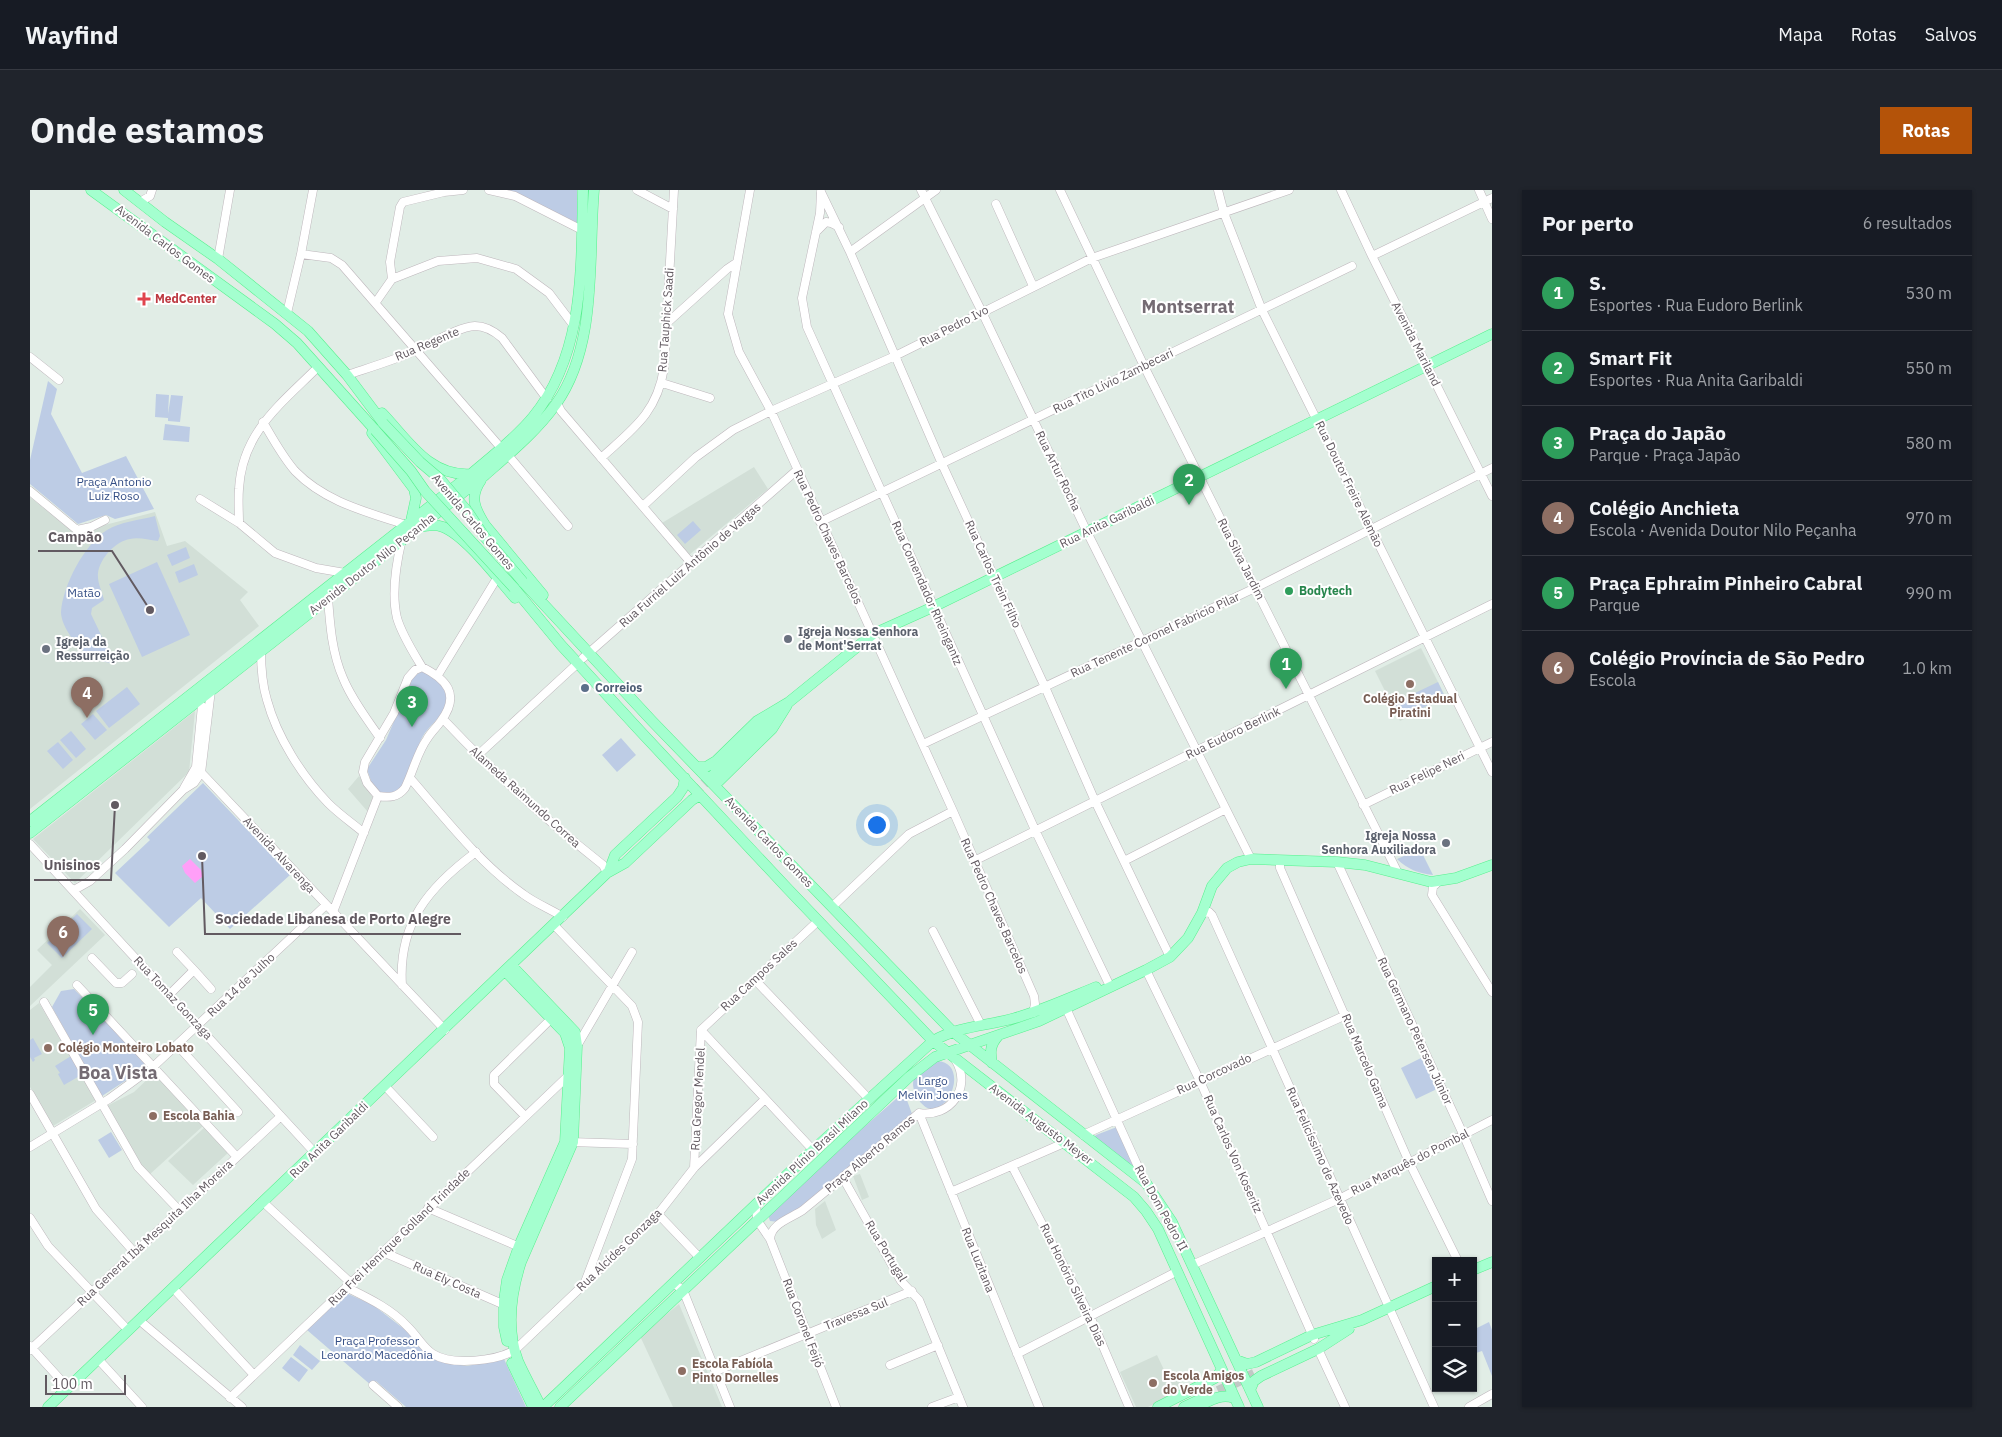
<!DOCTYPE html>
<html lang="pt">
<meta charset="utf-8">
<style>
:root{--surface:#171b24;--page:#20242c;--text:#f1f3f6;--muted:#9ea1a6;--line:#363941;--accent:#b45309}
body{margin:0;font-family:"IBM Plex Sans",sans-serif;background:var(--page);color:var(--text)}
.controls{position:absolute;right:15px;bottom:15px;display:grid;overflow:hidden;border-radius:0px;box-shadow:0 1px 4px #0004}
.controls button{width:45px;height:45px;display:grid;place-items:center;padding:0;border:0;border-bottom:1px solid var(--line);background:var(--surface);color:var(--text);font:25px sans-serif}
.scale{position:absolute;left:15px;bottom:12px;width:81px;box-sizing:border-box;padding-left:5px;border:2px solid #625a61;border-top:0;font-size:14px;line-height:18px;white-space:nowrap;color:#625a61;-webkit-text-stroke:4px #fff;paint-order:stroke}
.you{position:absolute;left:846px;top:634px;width:18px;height:18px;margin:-12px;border:4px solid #fff;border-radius:50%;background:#1a73e8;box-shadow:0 0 0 8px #1a73e833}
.badge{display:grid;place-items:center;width:32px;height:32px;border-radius:50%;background:var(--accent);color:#fff;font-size:16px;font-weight:700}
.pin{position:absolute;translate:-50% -41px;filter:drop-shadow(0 1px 2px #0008)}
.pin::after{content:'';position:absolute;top:26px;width:18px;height:15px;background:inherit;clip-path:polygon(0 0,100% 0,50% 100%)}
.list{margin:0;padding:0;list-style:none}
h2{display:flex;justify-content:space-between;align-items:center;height:65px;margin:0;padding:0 20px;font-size:21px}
h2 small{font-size:16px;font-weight:400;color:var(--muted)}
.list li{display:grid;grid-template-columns:32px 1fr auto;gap:15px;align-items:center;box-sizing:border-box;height:75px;padding:0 20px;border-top:1px solid var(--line)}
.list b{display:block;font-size:19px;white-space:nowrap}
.list p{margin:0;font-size:16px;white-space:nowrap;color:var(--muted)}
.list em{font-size:16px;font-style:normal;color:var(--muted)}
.icon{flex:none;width:28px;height:28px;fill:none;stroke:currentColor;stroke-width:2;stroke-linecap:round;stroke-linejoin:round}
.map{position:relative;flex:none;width:1462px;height:1217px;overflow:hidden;border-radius:0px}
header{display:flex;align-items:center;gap:30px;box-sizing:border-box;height:70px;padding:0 25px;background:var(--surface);border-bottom:1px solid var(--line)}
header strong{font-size:24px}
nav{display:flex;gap:28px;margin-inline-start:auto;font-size:18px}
.intro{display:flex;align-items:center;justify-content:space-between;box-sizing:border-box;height:120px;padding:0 30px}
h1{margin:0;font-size:35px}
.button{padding:12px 22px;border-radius:0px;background:var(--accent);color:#fff;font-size:18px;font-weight:700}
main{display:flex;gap:30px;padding:0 30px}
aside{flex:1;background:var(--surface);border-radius:0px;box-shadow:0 1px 4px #0004}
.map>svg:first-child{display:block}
</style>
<header>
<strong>Wayfind</strong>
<nav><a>Mapa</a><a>Rotas</a><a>Salvos</a></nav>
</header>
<div class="intro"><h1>Onde estamos</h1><a class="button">Rotas</a></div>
<main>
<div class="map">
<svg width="1462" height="1217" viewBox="0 0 1462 1217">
<rect width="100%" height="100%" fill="#e1ede6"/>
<path fill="#d2dfd7" d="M724 277 738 299 659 365 632 333Z
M0 307 44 343 125 322 137 356 155 351 218 402 210 410 229 436 0 619Z
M1391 458 1416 508 1370 531 1345 481Z
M165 521 159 582 45 693 3 649Z
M329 586 343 608 338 622 318 599Z
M50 719 75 745 0 816V797L22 775 7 760Z
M9 813 66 910 23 936 0 897V820Z
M124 883 173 936 119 985 111 974 77 916 104 902Z
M175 937 199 962 163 995 138 971Z
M830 984 839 1007 832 1010 823 986Z
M795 1011 806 1040 792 1049 786 1035 785 1019Z
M649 1114 692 1217H643L610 1146Z
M1127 1165 1136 1184 1145 1181 1154 1201 1118 1217H1106L1090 1182Z"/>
<path fill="#bdcce5" d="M470 0H547V36Z
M18 191 27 199 21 224 52 283 96 266 124 319 85 329 76 325 48 334 0 294V270Z
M126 204 139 205 138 224 141 205 153 206 150 232 138 231V228L125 227Z
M135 234 160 237 159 252 133 250Z
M125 326 130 346 128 351C118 350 109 347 100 349 86 351 70 368 68 383 67 392 72 401 74 410L62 418 61 424 85 474C77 472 67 471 60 466 48 458 31 437 31 422 33 395 54 355 77 340 90 332 110 330 125 326Z
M663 331 671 340 655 354 647 345Z
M156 357 160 368 142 376 137 365Z
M127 372 160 445 112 467 79 394Z
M164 374 168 385 149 393 145 382Z
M392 481C405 486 416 492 417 507 417 524 401 533 393 546 385 559 381 593 367 601 362 604 354 603 348 603L341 591 337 579 356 550 383 487Z
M1408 492 1415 507 1370 529 1362 514Z
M97 497 110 514 79 538 66 521Z
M63 524 77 540 65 550 51 534Z
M41 541 56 559 46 568 30 550Z
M591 548 606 565 587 582 572 565Z
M28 552 43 570 33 579 17 561Z
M173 593 260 685 200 739 171 708 139 737 85 683 120 650 117 647Z
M1390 659 1403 685C1389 683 1378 680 1367 669Z
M47 724 62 739 32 768 17 753Z
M44 799 116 872 95 891 72 906 22 817 31 801Z
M3 848 12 864 4 868 5 870 3 872 0 867V850Z
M41 866 53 884 34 895 28 884 30 883 25 876Z
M1391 868 1407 899 1386 909 1371 878Z
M907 871C935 872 925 914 904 919 891 921 878 896 885 887 890 881 900 876 907 871Z
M874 902 882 924 764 1023 749 1032 740 1031 738 1025 739 1020Z
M1087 937 1105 977H1103L1064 948 1066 945Z
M81 942 92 960 79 968 68 950Z
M316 1103 343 1115 418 1173 437 1176 474 1169 496 1217H376L346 1191 342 1196 277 1140Z
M1459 1132 1462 1140V1186L1452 1161 1443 1164V1140Z
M270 1155 290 1171 282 1180 263 1165Z
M261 1167 278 1180 269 1192 252 1178Z"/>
<path fill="#ff9ff8" d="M160 669 171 680 173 686 165 693 155 683 152 676Z"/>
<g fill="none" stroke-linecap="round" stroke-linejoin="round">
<path stroke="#c1c8c5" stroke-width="10" stroke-dasharray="10 5" stroke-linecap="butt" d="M663 604 681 587
M1188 1201 1226 1183"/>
<g stroke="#beb7bc" stroke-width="9">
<path id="minor" d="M459 0 485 6 552 40
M607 0 643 19
M720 0 698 124 709 162 741 221 923 621 1004 806 1005 814 1003 823
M891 0 952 122 1057 342 1221 669
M1030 0 1114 176 1368 683
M1188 0 1194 23 1232 120 1462 582
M1311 0 1342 66 1462 306
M1449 0 1462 29
M791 2 790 23 772 108 777 137 1006 642 1078 792
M791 2 820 62 912 274 1015 497 1065 611 1140 767
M110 12 120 6 122 0
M966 14 1003 96
M786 42 796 32 801 33 809 37
M820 62 906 0
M271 64 301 68 312 75 471 258
M1342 66 1462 8
M188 69 200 0
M362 89 360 72 370 17 373 12 414 2 433 0
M346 112 362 89 408 71 447 68 486 79 519 103 544 136
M257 123 271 64 283 0
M637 133 697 79 706 73
M0 167 29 190
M317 185C341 177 365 170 387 160 403 153 428 137 445 136 456 136 464 141 472 148L517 209
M632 193 680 208
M527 213 531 221 662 374
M233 232C243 249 252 266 265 281 295 312 337 322 376 335
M478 265 538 336
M571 268C603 239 627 223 634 178L644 0
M0 301 47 340 61 337 75 330
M170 309 209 333 245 363 286 378 315 383
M613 316 666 267 703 240 741 221 865 166 1062 68 1259 0
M790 332 1322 76
M209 333C209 322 208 310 209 299 212 242 251 214 288 177
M372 349C366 374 361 403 367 428 372 445 383 462 392 477
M298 408C300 435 302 463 313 488 322 510 337 529 350 548
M231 460C231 477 232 494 237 510 247 547 272 586 298 613 309 624 322 633 334 643
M553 468 767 280
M392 477C416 489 431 504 411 531 407 537 401 542 397 549 387 563 383 582 375 598 368 607 360 608 348 606L337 593 333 582 335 572 364 523 378 488 385 480Z
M408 485 467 388
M413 529C463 582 516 630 573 675L577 683
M893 554 1225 398 1462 278
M448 565 548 473
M166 577 415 840
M380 588C415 628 449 673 493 704 505 713 520 719 533 727
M154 598 166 577 172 516 164 509
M1333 615 1462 552
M0 654 285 963
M1250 670V678L1379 972 1428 1071
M944 671 1462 414
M1094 671 1196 619
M1307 672 1433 944 1462 1011
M1408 692 1403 697 1402 705 1462 802
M44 700 60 691 95 659 153 600 164 593 171 583 181 500
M802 717 879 644 923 621
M303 722 348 606
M1172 723 1179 722 1182 725 1404 1217
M524 735 602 816 608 832 602 969 555 1092
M903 741 951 835
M62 768 86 793H92L102 784
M164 780 181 799
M1116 780 1170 891 1284 1149
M725 790 839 909
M47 795 207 967
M372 795C368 733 399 697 446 662
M139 805 164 780 147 762
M14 812 108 977 149 1020
M1036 818 1115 992
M671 840 783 960
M671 840 788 731
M147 855 208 922
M547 856 602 762
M355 896 403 947
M0 904 66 1019 104 1062
M889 923 1009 1217
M495 926 464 894V885L524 826
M1053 945 1316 825
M540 952 603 954
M0 957 79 909 124 876 296 715
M982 976 1060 1126 1099 1217
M664 978 671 840
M813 988 871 1091 889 1110 933 1217
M921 1002 1034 953
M233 1012 321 1093
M726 1014 727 1030 740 1049 806 1217
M398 1018 492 1058
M628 1024 670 1068
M0 1028 18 1056 98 1140
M740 1049C741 1033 762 1028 773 1020 812 988 850 956 889 923 920 928 942 898 926 871
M353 1062 477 1116
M1162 1075 1309 1009 1462 930
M643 1093 653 1100 700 1217
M316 1097C338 1108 360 1118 377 1136 386 1144 393 1158 403 1164 422 1176 466 1171 485 1160L628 1024 664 978 735 909
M143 1098 224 1185
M109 1130 212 1217
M0 1156 38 1198
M1288 1159 1315 1217
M0 1160 251 926
M987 1164 1146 1082
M68 1169 112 1217
M860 1175 908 1155
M686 1181 882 1101
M343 1195 368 1217
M200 1208 538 886
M902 1217 929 1207
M1439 1217 1462 1204"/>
</g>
<g stroke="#57f08e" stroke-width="11">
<path id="major" d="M61 0 245 134 267 153 345 240
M94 0 135 32 188 69 278 141 317 185 353 233
M352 223C378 250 399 287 441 284
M342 243 384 299 386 308 381 331
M451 290C439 307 445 319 455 335L513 405
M390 337C398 335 405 334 413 337 436 346 468 389 485 408
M493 392 622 531 922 841 1116 993 1142 1032 1228 1217
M484 398 531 455 611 542 757 698 903 851 1104 1007 1116 1021 1128 1039 1209 1217
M667 577H676L686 571 727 531 759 512 843 444 903 417 1462 144
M681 587 746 525
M685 595 742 539 757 515
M0 631 441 284C462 266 486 248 503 227 555 163 551 77 553 0
M0 643 454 286C479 264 506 242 526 214 568 155 558 68 564 0
M579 681 585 665 647 607 653 598 655 588
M482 776 545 842 547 856 543 952 491 1072C481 1103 476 1139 488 1171 495 1187 504 1202 511 1217
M476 782 535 843 540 858 535 952 489 1056 477 1090 474 1111V1137L477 1151
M962 873C960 862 960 855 968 846
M1443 1080 1462 1072
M1206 1170 1217 1174 1226 1172 1282 1145 1332 1130 1406 1096
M482 1173 503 1217
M1220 1200 1224 1191 1231 1186 1288 1159 1319 1139
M18 1217 577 683 595 673 662 610 670 605
M513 1217 783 960 903 851C928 836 958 836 985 828 1013 820 1039 808 1066 797
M530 1217 879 887 905 867 1009 831 1116 780 1140 767 1158 748 1172 723 1182 696 1197 678 1208 672 1221 669 1307 672 1335 675 1401 692 1426 688 1462 675
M1128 1217 1185 1188 1191 1181
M1154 1217 1173 1208
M1167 1217C1179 1211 1191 1203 1204 1208"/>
</g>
<use href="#minor" stroke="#fff" stroke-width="8"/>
<use href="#major" stroke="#a4ffcf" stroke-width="10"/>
<g stroke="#57f08e" stroke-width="11" stroke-linecap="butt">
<path id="major-bridge" d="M353 233 390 272 410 289 438 322 454 346 493 392
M345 240 381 281 395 301 484 398"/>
</g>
<use href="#major-bridge" stroke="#a4ffcf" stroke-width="10"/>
</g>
<path fill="#e0444e" stroke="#fff" stroke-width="2" d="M111.5 101.5h5v5h5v5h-5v5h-5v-5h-5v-5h5z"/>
<circle fill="#2e9e5b" stroke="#fff" stroke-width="2" cx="1259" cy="401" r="5"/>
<g fill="#6b7280" stroke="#fff" stroke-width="2">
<circle cx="758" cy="449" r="5"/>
<circle cx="16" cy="459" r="5"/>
<circle cx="1416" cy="653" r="5"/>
</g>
<g fill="#8d6e63" stroke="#fff" stroke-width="2">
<circle cx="1380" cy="494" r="5"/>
<circle cx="18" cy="858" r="5"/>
<circle cx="123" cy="926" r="5"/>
<circle cx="652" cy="1181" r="5"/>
<circle cx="1123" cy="1193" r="5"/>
</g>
<circle fill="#5c6f8a" stroke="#fff" stroke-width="2" cx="555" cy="498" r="5"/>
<g text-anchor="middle" stroke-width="4" stroke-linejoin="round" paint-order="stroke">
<g font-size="12" fill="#625a61" stroke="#fff">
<text transform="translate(135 54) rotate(37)" y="4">Avenida Carlos Gomes</text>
<text transform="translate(636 130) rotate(-86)" y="4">Rua Tauphick Saadi</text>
<text transform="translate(924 136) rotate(-27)" y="4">Rua Pedro Ivo</text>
<text transform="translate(397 154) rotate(-23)" y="4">Rua Regente</text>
<text transform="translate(1386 154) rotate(63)" y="4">Avenida Mariland</text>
<text transform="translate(1083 191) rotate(-26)" y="4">Rua Tito Lívio Zambecari</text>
<text transform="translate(1028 281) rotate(64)" y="4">Rua Artur Rocha</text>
<text transform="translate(1319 294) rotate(64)" y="4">Rua Doutor Freire Alemão</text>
<text transform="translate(443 332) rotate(50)" y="4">Avenida Carlos Gomes</text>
<text transform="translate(1077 332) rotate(-26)" y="4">Rua Anita Garibaldi</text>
<text transform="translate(798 347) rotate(65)" y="4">Rua Pedro Chaves Barcelos</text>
<text transform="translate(1211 369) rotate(63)" y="4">Rua Silva Jardim</text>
<text transform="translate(342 374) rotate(-38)" y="4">Avenida Doutor Nilo Peçanha</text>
<text transform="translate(660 375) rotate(-41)" y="4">Rua Furriel Luiz Antônio de Vargas</text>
<text transform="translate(963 384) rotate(65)" y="4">Rua Carlos Trein Filho</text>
<text transform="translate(897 403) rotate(66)" y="4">Rua Comendador Rheingantz</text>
<text transform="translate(1125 445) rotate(-25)" y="4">Rua Tenente Coronel Fabricio Pilar</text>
<text transform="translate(1203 543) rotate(-26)" y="4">Rua Eudoro Berlink</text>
<text transform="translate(1397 583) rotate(-26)" y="4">Rua Felipe Neri</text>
<text transform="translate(495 607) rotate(42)" y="4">Alameda Raimundo Correa</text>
<text transform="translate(739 652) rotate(46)" y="4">Avenida Carlos Gomes</text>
<text transform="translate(249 665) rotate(47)" y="4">Avenida Alvarenga</text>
<text transform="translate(964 716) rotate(66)" y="4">Rua Pedro Chaves Barcelos</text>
<text transform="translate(729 785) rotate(-43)" y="4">Rua Campos Sales</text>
<text transform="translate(211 795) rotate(-43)" y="4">Rua 14 de Julho</text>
<text transform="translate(143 808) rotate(47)" y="4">Rua Tomaz Gonzaga</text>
<text transform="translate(1385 841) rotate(65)" y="4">Rua Germano Petersen Júnior</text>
<text transform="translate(1335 871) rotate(67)" y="4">Rua Marcelo Gama</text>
<text transform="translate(1184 884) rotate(-25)" y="4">Rua Corcovado</text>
<text transform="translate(668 909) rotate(-87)" y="4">Rua Gregor Mendel</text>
<text transform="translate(1011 934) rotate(37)" y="4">Avenida Augusto Meyer</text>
<text transform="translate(299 950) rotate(-44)" y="4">Rua Anita Garibaldi</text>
<text transform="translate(782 962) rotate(-43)" y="4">Avenida Plínio Brasil Milano</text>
<text transform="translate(840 964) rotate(-40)" y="4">Praça Alberto Ramos</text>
<text transform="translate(1203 964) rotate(66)" y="4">Rua Carlos Von Koseritz</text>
<text transform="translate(1290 966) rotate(66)" y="4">Rua Felicíssimo de Azevedo</text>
<text transform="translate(1380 972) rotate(-27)" y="4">Rua Marquês do Pombal</text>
<text transform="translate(1131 1018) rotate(61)" y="4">Rua Dom Pedro II</text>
<text transform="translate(125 1043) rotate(-43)" y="4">Rua General Ibá Mesquita Ilha Moreira</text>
<text transform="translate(369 1047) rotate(-44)" y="4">Rua Frei Henrique Golland Trindade</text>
<text transform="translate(589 1060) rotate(-44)" y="4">Rua Alcídes Gonzaga</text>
<text transform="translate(856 1061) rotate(59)" y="4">Rua Portugal</text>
<text transform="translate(948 1070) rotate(68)" y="4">Rua Luzitana</text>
<text transform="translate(417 1090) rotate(24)" y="4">Rua Ely Costa</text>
<text transform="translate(1043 1095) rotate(64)" y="4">Rua Honório Silveira Dias</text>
<text transform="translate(826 1124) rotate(-22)" y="4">Travessa Sul</text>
<text transform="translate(773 1133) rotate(69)" y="4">Rua Coronel Feijó</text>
</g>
<g font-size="12" font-weight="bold" fill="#be3a42" stroke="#fff" text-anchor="start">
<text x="125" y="113">MedCenter</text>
</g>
<g font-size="12" fill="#354f86" stroke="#fff">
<text x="84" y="296">Praça Antonio<tspan x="84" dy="14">Luiz Roso</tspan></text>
<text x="54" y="407">Matão</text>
<text x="903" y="895">Largo<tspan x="903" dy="14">Melvin Jones</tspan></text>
<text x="347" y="1155">Praça Professor<tspan x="347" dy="14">Leonardo Macedônia</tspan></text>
</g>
<g font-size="12" font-weight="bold" fill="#27864d" stroke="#fff" text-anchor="start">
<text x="1269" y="405">Bodytech</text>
</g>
<g font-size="12" font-weight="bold" fill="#5b616d" stroke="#fff" text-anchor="start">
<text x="768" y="446">Igreja Nossa Senhora<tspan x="768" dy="14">de Mont'Serrat</tspan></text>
<text x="26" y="456">Igreja da<tspan x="26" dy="14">Ressurreição</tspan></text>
<text x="1406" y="650" text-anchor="end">Igreja Nossa<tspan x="1406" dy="14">Senhora Auxiliadora</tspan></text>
</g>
<g font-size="12" font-weight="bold" fill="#4e5e75" stroke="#fff" text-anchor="start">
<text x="565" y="502">Correios</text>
</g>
<g font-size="12" font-weight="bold" fill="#785e54" stroke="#fff" text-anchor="start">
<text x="1380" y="513" text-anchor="middle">Colégio Estadual<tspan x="1380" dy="14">Piratini</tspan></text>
<text x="28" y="862">Colégio Monteiro Lobato</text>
<text x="133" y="930">Escola Bahia</text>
<text x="662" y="1178">Escola Fabíola<tspan x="662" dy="14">Pinto Dornelles</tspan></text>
<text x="1133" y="1190">Escola Amigos<tspan x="1133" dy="14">do Verde</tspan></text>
</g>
<g font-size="18" font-weight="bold" fill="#746b73" stroke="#fff">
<text x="1158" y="123">Montserrat</text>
<text x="88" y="889">Boa Vista</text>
</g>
</g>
<path fill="none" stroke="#625a61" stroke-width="2" d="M120 420L82 361H8M85 615L81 690H4M172 666L175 744H431"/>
<g fill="#625a61" stroke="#fff" stroke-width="2">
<circle cx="120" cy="420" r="5"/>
<circle cx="85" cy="615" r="5"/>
<circle cx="172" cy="666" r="5"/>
</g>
<g font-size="14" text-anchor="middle" font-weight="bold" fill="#625a61" stroke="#fff" stroke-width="4" stroke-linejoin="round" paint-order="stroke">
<text x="45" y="352">Campão</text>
<text x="42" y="680">Unisinos</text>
<text x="303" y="734">Sociedade Libanesa de Porto Alegre</text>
</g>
</svg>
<div class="controls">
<button>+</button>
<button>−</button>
<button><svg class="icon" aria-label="layers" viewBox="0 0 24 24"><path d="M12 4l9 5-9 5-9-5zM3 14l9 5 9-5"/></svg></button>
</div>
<div class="scale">100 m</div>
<div class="you"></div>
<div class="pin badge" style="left:1256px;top:499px;background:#2e9e5b">1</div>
<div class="pin badge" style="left:1159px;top:315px;background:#2e9e5b">2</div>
<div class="pin badge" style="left:382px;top:537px;background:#2e9e5b">3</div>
<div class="pin badge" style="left:57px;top:528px;background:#8d6e63">4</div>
<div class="pin badge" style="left:63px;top:845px;background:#2e9e5b">5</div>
<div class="pin badge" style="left:33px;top:767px;background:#8d6e63">6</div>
</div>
<aside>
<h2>Por perto<small>6 resultados</small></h2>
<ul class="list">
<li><span class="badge" style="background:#2e9e5b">1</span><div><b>S.</b><p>Esportes · Rua Eudoro Berlink</p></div><em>530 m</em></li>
<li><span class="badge" style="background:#2e9e5b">2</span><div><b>Smart Fit</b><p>Esportes · Rua Anita Garibaldi</p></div><em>550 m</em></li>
<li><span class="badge" style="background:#2e9e5b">3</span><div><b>Praça do Japão</b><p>Parque · Praça Japão</p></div><em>580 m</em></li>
<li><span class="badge" style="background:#8d6e63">4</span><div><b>Colégio Anchieta</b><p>Escola · Avenida Doutor Nilo Peçanha</p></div><em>970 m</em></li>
<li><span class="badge" style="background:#2e9e5b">5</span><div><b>Praça Ephraim Pinheiro Cabral</b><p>Parque</p></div><em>990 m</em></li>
<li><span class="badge" style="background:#8d6e63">6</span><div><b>Colégio Província de São Pedro</b><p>Escola</p></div><em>1.0 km</em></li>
</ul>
</aside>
</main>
